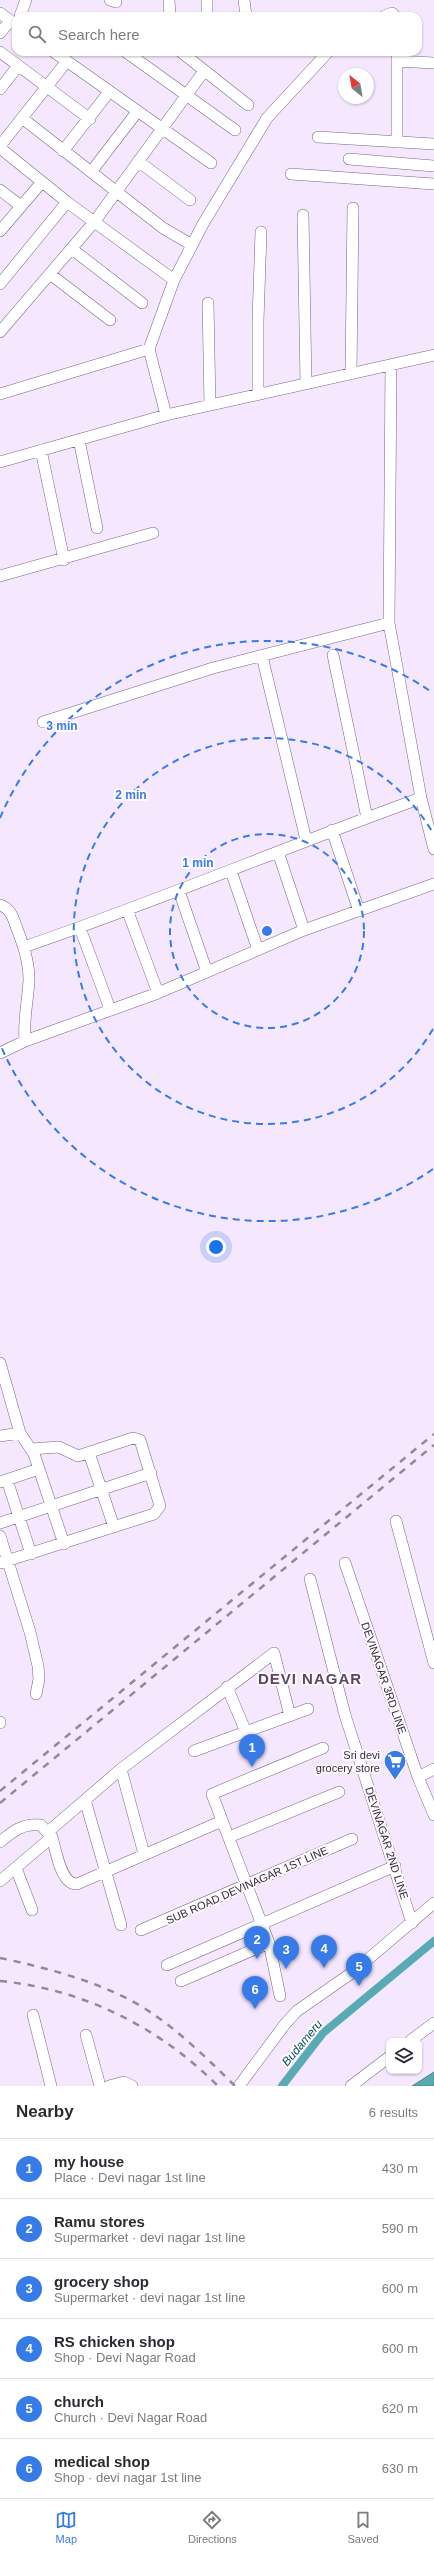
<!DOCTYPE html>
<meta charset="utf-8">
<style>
:root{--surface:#fff;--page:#f2f2f3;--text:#2b2b33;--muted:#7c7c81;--line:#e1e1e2;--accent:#377be9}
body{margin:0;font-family:Helvetica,sans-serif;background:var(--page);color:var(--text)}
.controls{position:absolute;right:12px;bottom:12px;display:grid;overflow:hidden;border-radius:8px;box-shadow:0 1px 3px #0004}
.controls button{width:36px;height:36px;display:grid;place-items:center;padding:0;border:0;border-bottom:1px solid var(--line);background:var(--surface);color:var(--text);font:20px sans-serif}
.compass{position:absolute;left:338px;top:68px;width:36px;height:36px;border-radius:50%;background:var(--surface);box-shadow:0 1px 3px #0004;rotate:329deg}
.you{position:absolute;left:216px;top:1247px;width:14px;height:14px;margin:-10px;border:3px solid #fff;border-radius:50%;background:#1a73e8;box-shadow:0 0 0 6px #1a73e833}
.badge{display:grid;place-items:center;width:26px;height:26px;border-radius:50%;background:var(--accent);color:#fff;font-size:13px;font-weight:700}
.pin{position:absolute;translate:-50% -33px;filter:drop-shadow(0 1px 2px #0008)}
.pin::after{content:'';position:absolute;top:21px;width:14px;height:12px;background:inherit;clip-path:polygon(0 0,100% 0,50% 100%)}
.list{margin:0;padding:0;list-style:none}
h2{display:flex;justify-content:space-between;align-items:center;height:52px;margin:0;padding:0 16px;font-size:17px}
h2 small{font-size:13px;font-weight:400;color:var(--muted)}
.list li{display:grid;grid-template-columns:26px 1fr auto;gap:12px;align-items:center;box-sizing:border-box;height:60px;padding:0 16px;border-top:1px solid var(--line)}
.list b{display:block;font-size:15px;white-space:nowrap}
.list p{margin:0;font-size:13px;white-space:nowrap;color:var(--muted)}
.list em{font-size:13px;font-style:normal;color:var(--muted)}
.icon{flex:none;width:22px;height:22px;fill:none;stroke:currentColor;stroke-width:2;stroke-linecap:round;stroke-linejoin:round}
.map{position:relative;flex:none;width:434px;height:2086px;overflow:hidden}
.search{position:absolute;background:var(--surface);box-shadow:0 1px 3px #0004;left:12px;right:12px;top:12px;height:44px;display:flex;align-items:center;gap:10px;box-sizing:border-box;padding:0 14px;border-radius:12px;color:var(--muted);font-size:15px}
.sheet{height:412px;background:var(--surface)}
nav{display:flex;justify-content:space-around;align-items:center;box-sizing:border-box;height:56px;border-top:1px solid var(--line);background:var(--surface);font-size:11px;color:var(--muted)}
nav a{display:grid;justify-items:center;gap:2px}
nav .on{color:var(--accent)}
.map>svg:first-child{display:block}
</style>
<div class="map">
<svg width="434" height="2086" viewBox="0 0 434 2086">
<rect width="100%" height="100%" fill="#f5e7fd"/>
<path fill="#58abb2" stroke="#4e868e" d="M434 2072V2086H412Z"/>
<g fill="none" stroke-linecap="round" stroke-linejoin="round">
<path stroke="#58abb2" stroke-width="8" d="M282 2086 323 2033 434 1941"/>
<g stroke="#77687f" stroke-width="12">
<path id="minor" d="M110 0 116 2
M169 0 170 16
M207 0V16
M244 0 246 16
M0 13 16 25
M20 16 26 0
M384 16 392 13 395 16
M0 33 10 21
M0 52 90 119
M54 52 211 163
M126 52 235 130
M181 52 248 105
M397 61 434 63
M0 89 18 66
M22 118 163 228 192 245
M318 137 434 144
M397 142V52
M0 146 67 61
M0 148 67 202 174 280
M63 151 109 92
M349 159 434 166
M138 161 190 200
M91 172 137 112
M291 174 434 184
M0 190 21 206
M303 215 306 383
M0 231 42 182
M72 249 142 303
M50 274 110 320
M0 284 67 202
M208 303 210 405
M0 332 95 221 204 71
M391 365 389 623 421 798 434 849
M351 374 353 208
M0 394 149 349
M258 394V321L261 232
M166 415 149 349 174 280 203 224 267 118 328 52
M79 440 97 528
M41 450 64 560
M0 462 166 415 434 355
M0 576 153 533
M333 655 367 818
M262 656 306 840
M43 722 213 668 389 623
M332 830 359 911
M278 852 304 930
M231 871 258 950
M179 891 207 972
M0 905C10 908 13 917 16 926 23 944 29 961 29 980 28 1001 23 1020 25 1041
M128 912 158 993
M80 928 110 1009
M24 947C158 901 288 846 421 798
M0 1053 25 1041 158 993 304 930 434 884
M0 1363 20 1433 34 1454 64 1544
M0 1436 20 1433
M89 1453 114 1527
M7 1480 31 1554
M0 1482 39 1469
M396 1521 434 1663
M0 1523 151 1473
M0 1536 30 1632 38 1666 39 1679 36 1694
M0 1563 154 1514 160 1506 140 1440 133 1438 78 1456 59 1447 31 1449
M345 1563 418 1777 434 1815
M310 1579 345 1715 412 1923
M227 1687 246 1732
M0 1722V1723
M194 1751 308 1709
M121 1769 144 1854
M418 1777 434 1769
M85 1800 121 1925
M49 1831 121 1769 274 1653 290 1716
M229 1837 339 1792
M0 1842C13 1831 23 1823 41 1825L51 1837
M16 1868 32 1910
M0 1881 52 1837C56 1851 61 1885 77 1884L222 1821
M141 1930 352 1839
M167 1965 395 1866
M181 1981 269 1943
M280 1996 269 1943 212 1794 323 1748
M33 2015 51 2086
M86 2035 100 2086
M410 2041 434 2023
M109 2086 124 2082 132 2086
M239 2086 285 2024 297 2011 353 1972 434 1903
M351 2086 389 2057"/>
</g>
<use href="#minor" stroke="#fff" stroke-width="11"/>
<path stroke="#928898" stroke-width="2.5" stroke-dasharray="7 7" stroke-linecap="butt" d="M0 1791 434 1434
M0 1803 434 1445
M0 1958C49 1968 112 1985 153 2014 179 2031 213 2064 235 2086
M0 1981C83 1989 159 2027 218 2086"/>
</g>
<g fill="none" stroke="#377be9" stroke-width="2" stroke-dasharray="7 5">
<circle cx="267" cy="931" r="97"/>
<path d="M433 1029A193 193 0 1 1 433 833"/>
<path d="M433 1169A290 290 0 0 1 0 1044M0 818A290 290 0 0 1 433 693"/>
</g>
<defs>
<g id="supermarket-pin" transform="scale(1.15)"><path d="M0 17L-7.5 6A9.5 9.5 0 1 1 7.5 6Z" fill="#377be9" stroke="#fdf9fe"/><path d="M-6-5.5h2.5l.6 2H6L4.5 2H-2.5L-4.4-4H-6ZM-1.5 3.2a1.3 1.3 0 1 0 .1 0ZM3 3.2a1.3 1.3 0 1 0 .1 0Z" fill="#fff"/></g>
</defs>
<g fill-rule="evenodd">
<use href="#supermarket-pin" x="395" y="1761"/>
</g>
<g text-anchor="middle" stroke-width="4" stroke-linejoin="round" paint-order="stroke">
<g font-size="11" fill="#352e39" stroke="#fdf9fe">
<text transform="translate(384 1678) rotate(71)" y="4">DEVINAGAR 3RD LINE</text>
<text transform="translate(387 1843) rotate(72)" y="4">DEVINAGAR 2ND LINE</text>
<text transform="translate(247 1885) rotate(-24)" y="4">SUB ROAD DEVINAGAR 1ST LINE</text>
</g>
<g font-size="11" fill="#352e39" stroke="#fdf9fe" text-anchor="end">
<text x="380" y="1759">Sri devi<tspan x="380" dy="13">grocery store</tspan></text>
</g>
<g font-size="12" font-style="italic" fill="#075459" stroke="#fdf9fe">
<text transform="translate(302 2043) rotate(-50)" y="4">Budameru</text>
</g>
<g font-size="15" font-weight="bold" letter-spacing="1" fill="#58495f" stroke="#fdf9fe">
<text x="310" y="1684">DEVI NAGAR</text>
</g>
</g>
<circle cx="267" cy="931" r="6" fill="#377be9" stroke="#fdf9fe" stroke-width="2"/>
<g font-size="12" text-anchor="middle" font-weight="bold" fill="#377be9" stroke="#fdf9fe" stroke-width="4" stroke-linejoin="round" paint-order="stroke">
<text x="62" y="730">3 min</text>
<text x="131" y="799">2 min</text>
<text x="198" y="867">1 min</text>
</g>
</svg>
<div class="controls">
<button><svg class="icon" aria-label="layers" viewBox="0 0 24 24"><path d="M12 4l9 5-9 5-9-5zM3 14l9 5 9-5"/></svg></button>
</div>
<svg class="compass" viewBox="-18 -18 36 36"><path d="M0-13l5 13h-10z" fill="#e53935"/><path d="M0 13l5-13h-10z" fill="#7c7c81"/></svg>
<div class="you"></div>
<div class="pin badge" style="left:252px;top:1767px">1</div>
<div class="pin badge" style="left:257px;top:1959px">2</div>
<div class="pin badge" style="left:286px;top:1969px">3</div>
<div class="pin badge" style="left:324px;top:1968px">4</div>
<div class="pin badge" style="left:359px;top:1986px">5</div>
<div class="pin badge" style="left:255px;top:2009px">6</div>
<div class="search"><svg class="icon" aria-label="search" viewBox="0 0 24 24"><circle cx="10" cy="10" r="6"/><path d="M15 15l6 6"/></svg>Search here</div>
</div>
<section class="sheet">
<h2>Nearby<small>6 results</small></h2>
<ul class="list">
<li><span class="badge">1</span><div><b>my house</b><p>Place · Devi nagar 1st line</p></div><em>430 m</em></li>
<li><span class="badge">2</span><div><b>Ramu stores</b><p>Supermarket · devi nagar 1st line</p></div><em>590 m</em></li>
<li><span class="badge">3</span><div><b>grocery shop</b><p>Supermarket · devi nagar 1st line</p></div><em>600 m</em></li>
<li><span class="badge">4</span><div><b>RS chicken shop</b><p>Shop · Devi Nagar Road</p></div><em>600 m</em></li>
<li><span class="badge">5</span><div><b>church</b><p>Church · Devi Nagar Road</p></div><em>620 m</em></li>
<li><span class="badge">6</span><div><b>medical shop</b><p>Shop · devi nagar 1st line</p></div><em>630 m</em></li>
</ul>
</section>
<nav>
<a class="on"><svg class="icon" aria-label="map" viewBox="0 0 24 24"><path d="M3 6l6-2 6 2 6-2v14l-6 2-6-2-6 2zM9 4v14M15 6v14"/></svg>Map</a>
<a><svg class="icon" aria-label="directions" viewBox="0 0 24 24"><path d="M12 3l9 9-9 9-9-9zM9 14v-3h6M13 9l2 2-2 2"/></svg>Directions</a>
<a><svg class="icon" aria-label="saved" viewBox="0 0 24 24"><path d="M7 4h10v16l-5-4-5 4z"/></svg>Saved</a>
</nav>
